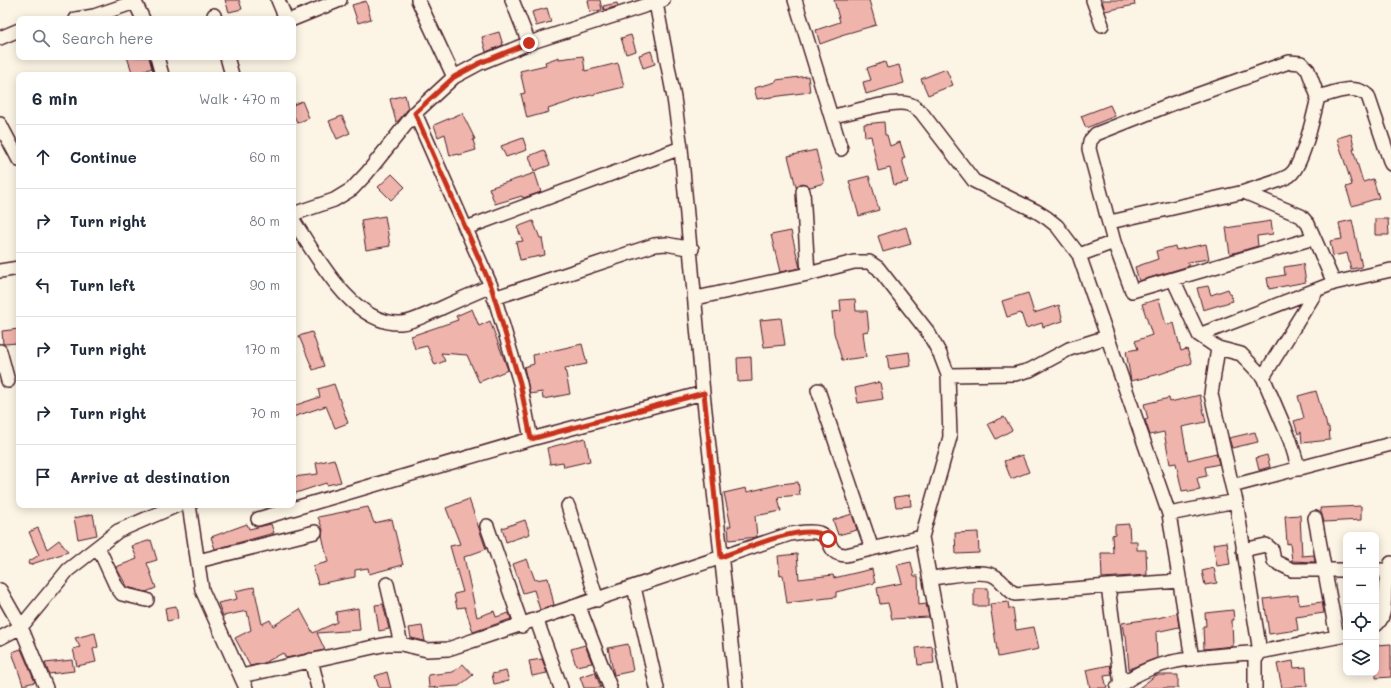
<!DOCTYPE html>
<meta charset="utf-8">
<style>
:root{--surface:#fff;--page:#f6f6f7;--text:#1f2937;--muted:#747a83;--line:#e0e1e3}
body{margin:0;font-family:Mali,sans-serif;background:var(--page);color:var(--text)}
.controls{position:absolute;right:12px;bottom:12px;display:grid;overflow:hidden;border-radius:8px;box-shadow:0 2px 10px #0003}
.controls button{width:36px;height:36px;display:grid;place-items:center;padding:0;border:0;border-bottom:1px solid var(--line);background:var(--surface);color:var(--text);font:20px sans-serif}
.stop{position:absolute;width:12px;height:12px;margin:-9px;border:3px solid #c8321e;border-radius:50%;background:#fff}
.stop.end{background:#c8321e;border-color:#fff;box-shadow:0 1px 4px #0008}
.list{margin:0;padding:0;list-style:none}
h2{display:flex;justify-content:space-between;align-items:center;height:52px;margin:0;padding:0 16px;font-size:17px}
h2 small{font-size:13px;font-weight:400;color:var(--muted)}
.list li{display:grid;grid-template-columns:26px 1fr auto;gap:12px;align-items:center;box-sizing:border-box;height:64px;padding:0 16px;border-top:1px solid var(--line)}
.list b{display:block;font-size:15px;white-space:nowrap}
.list em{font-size:13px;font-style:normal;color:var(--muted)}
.icon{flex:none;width:22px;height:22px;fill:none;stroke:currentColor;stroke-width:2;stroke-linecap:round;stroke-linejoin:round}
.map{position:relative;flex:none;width:1391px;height:688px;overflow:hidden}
.search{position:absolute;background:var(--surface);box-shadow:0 2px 10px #0003;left:16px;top:16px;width:280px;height:44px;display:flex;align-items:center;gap:10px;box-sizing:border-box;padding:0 14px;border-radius:8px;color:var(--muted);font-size:15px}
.panel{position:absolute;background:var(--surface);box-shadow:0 2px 10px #0003;left:16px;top:72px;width:280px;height:436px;border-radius:8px}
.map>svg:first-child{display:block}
</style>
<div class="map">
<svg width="1391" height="688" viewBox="0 0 1391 688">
<rect width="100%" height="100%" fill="#fcf5e5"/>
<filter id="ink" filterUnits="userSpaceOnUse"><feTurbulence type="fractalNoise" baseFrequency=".025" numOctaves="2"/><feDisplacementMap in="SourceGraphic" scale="8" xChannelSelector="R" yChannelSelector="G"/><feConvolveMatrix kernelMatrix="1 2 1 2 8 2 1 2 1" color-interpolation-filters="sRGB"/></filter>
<g filter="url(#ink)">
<path fill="#efb4ac" stroke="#4a1f2b" d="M225 0H239L242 9 229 12Z
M588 0H600L602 10 590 12Z
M834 0H869L876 25 841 35 842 36 820 44 816 30 840 22Z
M1102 0H1134L1135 5 1105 11Z
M366 1 371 19 358 23 352 5Z
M617 3 618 6 604 10 603 6Z
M547 8 551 22 536 26 532 12Z
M499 32 503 45 486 52 482 37Z
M631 35 636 51 626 54 621 38Z
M651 51 655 64 643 68 639 55Z
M583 56 585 71 618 63 624 87 587 96 548 109 549 112 527 118 521 94 525 93 520 71 546 65 545 62 559 57V59Z
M127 57H149L152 68 133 75Z
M885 62 887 68 899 65 904 83 866 94 863 82 871 80 867 68Z
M946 69 953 85 928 95 921 79Z
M808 76 810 92 757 99 754 88 776 82V80Z
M405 95 408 109 398 121 396 122 390 99Z
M302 101 309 118 297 123 293 113V105Z
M1110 105 1115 116 1086 128 1081 116Z
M462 113 475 139 473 140 476 150 459 155V154L450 156 445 134 438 137 434 125Z
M342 116 350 133 337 139 329 121Z
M884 122 885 135H887L890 146 900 142 905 158 902 159 908 182 894 185 890 168 878 171 871 136 865 137 864 124Z
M1351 134 1355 149H1353L1363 182 1373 179 1379 198 1352 206 1346 187 1352 185 1337 138Z
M523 138 527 150 506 157 501 146Z
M544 150 550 165 534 171 529 156Z
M816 150 824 183 810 187 802 183 796 187 788 156Z
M535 173 541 192 523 198 522 196 495 204 489 188Z
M392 174 405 187 391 200 378 187Z
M869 176 879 210 859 216 849 181Z
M385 216 390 246 366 250 361 220Z
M1375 219H1388L1389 235H1375Z
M1352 220 1362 267 1351 269 1347 253 1333 256 1330 241 1342 239 1339 223Z
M533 221 540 238H542L545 255 520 260 516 242 523 241 517 227Z
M1271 221 1273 234 1257 236 1258 246 1230 254 1226 228Z
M906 227 911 244 883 252 878 236Z
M791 231 800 268 780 272 771 235Z
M1206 244 1209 259 1188 262 1189 266 1139 281 1135 267 1158 259 1156 251 1175 246 1176 250Z
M1303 264 1306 282 1269 289 1267 278 1285 275 1284 267Z
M1208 286 1211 295 1228 289 1233 301 1203 310 1197 288Z
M1028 293 1034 313 1059 305 1063 321 1043 327 1042 323 1026 328 1021 313 1007 317 1002 301Z
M855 299 856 311H867L869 331 863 332 866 357 842 360 834 333 832 312 841 311 840 300Z
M1159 299 1166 325 1174 323 1181 351 1187 349 1192 363 1160 374 1131 381 1126 351 1138 349 1135 341 1152 335 1142 304Z
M472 309 479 326 490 321 508 370 479 382 467 355 441 353 445 361 435 365 427 346 415 349 411 336 458 320 456 316Z
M781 318 785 345 764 347 760 320Z
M19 329V343L3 344 2 331Z
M312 332 324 366 313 370 299 336Z
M582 344 587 364 565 368 570 394 543 399 542 392 530 394 524 367 534 364 533 355Z
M909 352 911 366 889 369 887 355Z
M751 357 752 381 738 382 737 358Z
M880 382 883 399 858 403 855 388Z
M334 384 348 423 335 428 326 406 293 417V406L320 397 318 389Z
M1316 391 1324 418H1325L1327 427H1329L1330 440 1302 443 1301 432 1298 434 1294 421 1304 418 1298 396Z
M1200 395 1206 422 1182 427 1188 460 1216 453 1219 464 1205 467 1207 476 1197 478 1200 490 1189 492 1188 490 1182 491 1176 463 1170 464 1164 432 1150 435 1145 420 1148 419 1144 404 1169 398 1170 402Z
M1004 417 1012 430 996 439 988 424Z
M1255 432 1258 442 1232 448 1229 438Z
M585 438 590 461 564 467 563 462 550 464 547 448Z
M1022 455 1029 472 1011 479 1004 461Z
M1267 455 1270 467 1259 470 1256 458Z
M334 459 341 482 327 485 326 483 293 494V477L318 474 316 463Z
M798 482 800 495 778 497 781 511 755 516 757 537 729 540 728 526H731L724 493 746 488 747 492 781 484Z
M910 495 911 506 896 507 894 497Z
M469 499 486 549 464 557 477 617 494 611 496 617 509 613 511 619 473 632 465 607 457 608 454 594 463 592 450 546 460 544 446 508Z
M1361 506V520L1324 522 1321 512 1320 508Z
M368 507 374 523 392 519 403 565 369 574 368 568 355 570V577L318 584 313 566 328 562 322 535 323 530 318 517Z
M93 514 97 535 78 539 74 518Z
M852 514 857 530 838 535 833 520Z
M1300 515 1302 556 1314 555 1315 562 1292 561 1290 543 1287 544 1285 516Z
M525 520 530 534 506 542 502 528Z
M247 524 249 529 271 524 274 533 215 549 211 537Z
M1129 524 1130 541H1137V550H1146L1147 575 1102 578 1101 553H1113L1112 535 1115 534V525Z
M38 528 47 549 59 540 68 552 29 565 28 562 39 555 29 532Z
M978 532 979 553 956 554 955 533Z
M151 540 157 560 147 563 156 588 146 592 127 587 116 567 137 559 132 546Z
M1227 542 1230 564 1217 566 1213 544Z
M797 554 799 579 833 575 834 578 872 569 875 583 836 592V597L787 603 783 575 780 576 778 556Z
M527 559 535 580 548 578 554 605 540 610 534 590 523 593 513 564Z
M911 562 914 576H918L919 605 926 604 929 617 892 619 888 603 880 604 877 588 902 583 897 565Z
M1214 568 1217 583 1205 585 1202 571Z
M254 587 262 624 270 620 273 626 300 609 313 633 337 622 336 612 358 608 360 630 317 633 325 650 286 658 283 653 264 663 250 666 235 638 251 630 247 611 223 616 218 603 237 599 235 591Z
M974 588H988V606H974Z
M1298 595 1299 605 1322 602 1324 613 1296 617 1298 630 1269 634 1264 599Z
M1008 602 1009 609 1013 608 1016 630 1034 627 1039 649 998 657 990 604Z
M383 604 389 629 379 631 375 605Z
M176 606 178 619 167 621 165 608Z
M1233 610 1234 620H1232L1233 646 1204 649 1203 626H1206L1205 613Z
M1177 613 1179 627 1156 632 1157 658 1129 669 1126 635H1124L1122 623 1158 618Z
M422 626 425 641 411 638 409 628Z
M95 633 98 647 93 649 96 662 77 666 73 649 80 647 75 638Z
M628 644 633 671 614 675 608 648Z
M1391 644V677L1376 678V645Z
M585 645 592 663 576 666 571 649Z
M932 646 934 663 918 665 916 648Z
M21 649 35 682 23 685 12 652Z
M542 659 547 673 532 676 529 661Z
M72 660 74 671 49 674 45 663Z
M1293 661 1294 668 1306 667 1307 686 1282 688 1277 664Z
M463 664 473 675 459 686 429 688 428 675 453 672Z
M1110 665 1112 675 1104 676 1107 688H1090L1086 670Z
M506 671 509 681 494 684 492 674Z
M387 672 391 688H379L375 676Z
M595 672 601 688H584L580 677Z
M1156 675H1178V688H1139Z"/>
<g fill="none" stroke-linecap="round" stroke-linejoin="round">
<g stroke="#4a1f2b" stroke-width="16">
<path id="minor" d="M134 0 143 19
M278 0 286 19
M418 0 454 77
M512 0 529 43
M795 0 841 149
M1093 0 1102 25
M656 3 674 98 681 148 703 393 736 688
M214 15 215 19
M76 19 94 16 135 2
M293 19 340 0
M0 38 19 30
M157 57 162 75
M227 57 232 75
M831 117C848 113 893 99 908 104 914 105 917 109 921 112L974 181 1036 211 1047 218 1057 226 1079 255
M0 124 19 160
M803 191 808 274
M1244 192C1255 188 1282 181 1290 175 1303 165 1314 114 1318 97 1334 93 1355 83 1368 96L1391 164
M293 214 334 200 352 189 367 173 415 113 454 77 480 63 529 43 663 0
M293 220C316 255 352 325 401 323 413 322 425 315 435 311 454 302 472 294 491 286
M1110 222 1244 192 1301 216 1308 224 1334 283 1199 335
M466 228 681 148
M1114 242 1132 291 1314 238
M0 271 19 268
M1173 279 1199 335 1218 348 1241 354 1263 377 1290 440 1299 469
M1334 283 1391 270
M494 298 654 245 666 244 692 249
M696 298 808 274 854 262H869L878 268 928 332 940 354 948 375 950 437 922 537
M1218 348 1211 394 1232 486 1391 444
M0 351 8 381
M948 375 1015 374 1030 370 1069 349 1107 337
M1263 377 1317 290
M818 390 872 549
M531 439 703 393
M1232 486 1236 501 1169 514 1079 255 1114 242 1089 149 1090 141 1096 134 1174 103 1289 62 1301 63 1308 70 1318 97
M189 505 202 590 246 688
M568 506 597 600
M1169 514 1192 659
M1315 518 1337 637
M258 519 531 439 520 383 491 286 415 113
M487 526 522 626
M98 547 116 586 122 594 147 600
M1243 550 1266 545 1272 550 1274 561 1292 570H1346
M198 561 315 532
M1376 570H1391V563
M930 578C945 577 985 568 996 577 1004 582 1006 589 1015 594L1108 586 1121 685
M387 584 401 644
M1108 586 1180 581
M634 587 657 688
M0 590 21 627 68 570 118 531 178 505
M579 607 610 687
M537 621 561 688
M1376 625C1391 613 1379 586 1391 570
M0 638 21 627 46 688
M311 660 318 688
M241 676 387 644H401L427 650 448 649 790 534C799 533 810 530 819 533 835 539 825 554 846 555L922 537 950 688
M1117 688C1155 655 1212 657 1260 652L1236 501
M1255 688V660L1260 652 1346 635"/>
</g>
<use href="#minor" stroke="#fcf5e5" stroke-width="13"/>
</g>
</g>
<g fill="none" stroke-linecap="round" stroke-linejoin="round" filter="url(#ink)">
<path stroke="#c8321e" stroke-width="5" d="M529 43 480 63 454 77 415 113 491 286 520 383 531 439 704 393 721 557C744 549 796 527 818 533 822 534 825 537 828 539"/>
</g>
</svg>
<div class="controls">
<button>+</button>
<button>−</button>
<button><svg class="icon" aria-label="locate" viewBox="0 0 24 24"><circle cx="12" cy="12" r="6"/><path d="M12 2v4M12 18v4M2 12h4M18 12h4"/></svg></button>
<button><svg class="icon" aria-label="layers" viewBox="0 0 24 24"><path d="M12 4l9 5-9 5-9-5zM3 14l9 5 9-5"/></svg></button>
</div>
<div class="stop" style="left:828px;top:539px"></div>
<div class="stop end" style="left:529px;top:43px"></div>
<div class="search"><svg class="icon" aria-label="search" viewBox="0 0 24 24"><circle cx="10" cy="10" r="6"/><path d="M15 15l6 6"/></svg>Search here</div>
<section class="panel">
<h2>6 min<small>Walk · 470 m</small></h2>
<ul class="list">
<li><svg class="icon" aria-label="ahead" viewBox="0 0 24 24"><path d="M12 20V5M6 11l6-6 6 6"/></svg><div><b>Continue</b></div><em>60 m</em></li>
<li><svg class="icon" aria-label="right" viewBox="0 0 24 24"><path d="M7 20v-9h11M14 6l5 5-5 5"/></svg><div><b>Turn right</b></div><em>80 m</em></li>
<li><svg class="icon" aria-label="left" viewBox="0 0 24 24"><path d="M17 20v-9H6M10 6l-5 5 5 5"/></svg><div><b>Turn left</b></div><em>90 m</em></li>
<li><svg class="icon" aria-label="right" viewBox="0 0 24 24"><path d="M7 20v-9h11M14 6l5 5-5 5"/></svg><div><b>Turn right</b></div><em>170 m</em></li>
<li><svg class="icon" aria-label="right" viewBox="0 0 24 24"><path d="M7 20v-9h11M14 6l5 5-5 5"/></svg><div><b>Turn right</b></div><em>70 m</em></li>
<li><svg class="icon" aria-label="arrive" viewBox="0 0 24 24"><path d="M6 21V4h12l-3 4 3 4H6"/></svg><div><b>Arrive at destination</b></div></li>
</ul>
</section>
</div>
